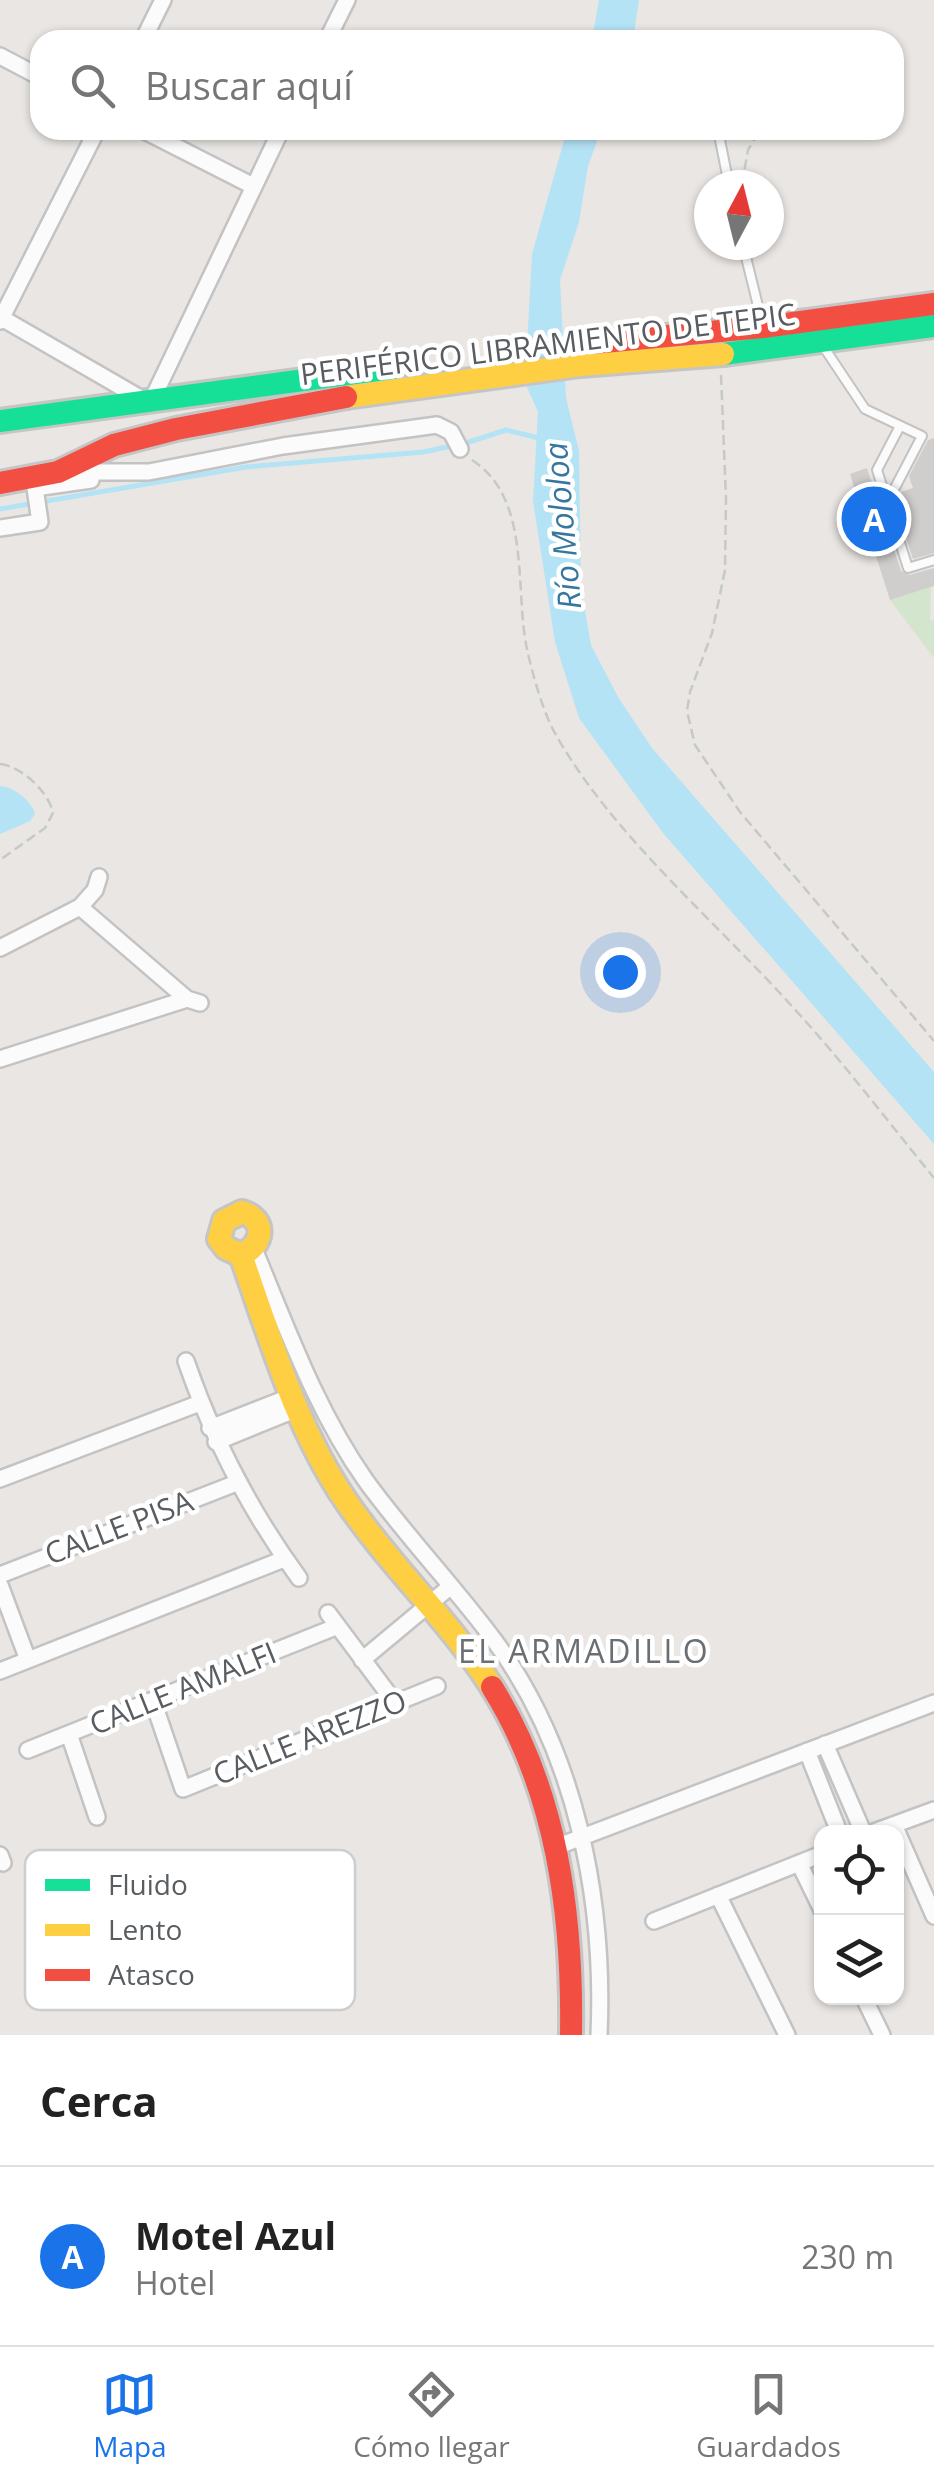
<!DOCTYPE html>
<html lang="es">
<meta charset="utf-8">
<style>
:root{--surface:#fff;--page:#f6f6f6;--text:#222;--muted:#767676;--line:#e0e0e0;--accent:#1a73e8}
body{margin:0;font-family:"Open Sans",sans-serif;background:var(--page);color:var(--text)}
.controls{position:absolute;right:30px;bottom:30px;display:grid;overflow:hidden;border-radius:20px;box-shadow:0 2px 8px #0004}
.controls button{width:90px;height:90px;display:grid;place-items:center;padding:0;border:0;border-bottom:2px solid var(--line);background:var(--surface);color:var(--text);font:50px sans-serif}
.compass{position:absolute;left:694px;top:170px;width:90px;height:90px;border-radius:50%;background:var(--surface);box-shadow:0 2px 8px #0004;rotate:7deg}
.you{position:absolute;left:620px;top:972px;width:35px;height:35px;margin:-25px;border:8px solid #fff;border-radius:50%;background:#1a73e8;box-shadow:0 0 0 15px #1a73e833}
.badge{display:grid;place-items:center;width:65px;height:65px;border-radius:50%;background:var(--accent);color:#fff;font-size:32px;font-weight:700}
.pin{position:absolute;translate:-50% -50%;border:5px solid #fff;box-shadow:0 2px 10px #0006}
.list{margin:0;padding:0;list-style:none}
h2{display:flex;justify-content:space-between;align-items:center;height:130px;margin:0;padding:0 40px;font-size:42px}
h2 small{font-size:32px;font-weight:400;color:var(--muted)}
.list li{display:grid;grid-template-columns:65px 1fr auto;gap:30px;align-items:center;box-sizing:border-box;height:180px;padding:0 40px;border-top:2px solid var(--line)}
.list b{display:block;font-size:38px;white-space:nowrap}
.list p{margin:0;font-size:32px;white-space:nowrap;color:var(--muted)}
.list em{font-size:32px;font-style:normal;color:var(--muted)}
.icon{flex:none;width:55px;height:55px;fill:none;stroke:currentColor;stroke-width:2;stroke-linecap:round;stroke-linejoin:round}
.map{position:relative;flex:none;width:934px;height:2035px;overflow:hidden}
.search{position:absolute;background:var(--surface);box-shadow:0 2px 8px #0004;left:30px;right:30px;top:30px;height:110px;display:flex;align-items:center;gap:25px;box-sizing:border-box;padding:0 35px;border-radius:30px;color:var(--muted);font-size:38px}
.sheet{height:310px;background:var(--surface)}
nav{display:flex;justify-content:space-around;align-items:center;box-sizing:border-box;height:140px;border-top:2px solid var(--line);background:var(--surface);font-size:28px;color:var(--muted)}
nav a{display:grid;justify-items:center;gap:5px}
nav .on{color:var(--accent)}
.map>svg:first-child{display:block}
</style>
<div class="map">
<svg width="934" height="2035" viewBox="0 0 934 2035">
<rect width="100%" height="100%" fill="#e9e6e3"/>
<path fill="#d3e5cd" d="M931 587 930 620 934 621V658L890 600Z"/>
<path fill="#b4e3f6" d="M599 0H639L633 40H592Z
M567 130H601L588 166 579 222 560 280 566 398 579 451 581 587 591 645 618 697 652 748 934 1072V1144L663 833 579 718 555 642 533 501 538 412 525 383 532 254Z
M0 786C13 786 32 801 35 814L30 821 0 834Z"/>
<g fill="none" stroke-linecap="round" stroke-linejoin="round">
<path stroke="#b4e3f6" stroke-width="5" d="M463 444 506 430 539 438
M0 509 246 467 423 452 452 446"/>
</g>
<path fill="#d0cecd" d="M934 438V553L913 559 895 503 901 492 913 488 909 476 928 440Z
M867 468 901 571 909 575 934 568V586L890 600 850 474Z"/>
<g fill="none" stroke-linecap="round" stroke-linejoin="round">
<g stroke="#c4c3c4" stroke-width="12">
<path id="lane" d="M718 130 729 185
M743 245 761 318
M825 349 865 409 922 436 887 503
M900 426 877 470 908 568 934 560"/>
</g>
<g stroke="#c4c3c4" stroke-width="20">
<path id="street" d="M143 40 163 0
M327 40 347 0
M0 56 40 77
M143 130 253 186
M0 317 140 398
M0 321 97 130
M151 402 281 130
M72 472H149L283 446 437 425 451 432 460 449
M0 528 40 522 35 488 91 480
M80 907 187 999
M0 948 80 907 95 890 99 877
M0 1059 187 999 200 1003
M254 1249C287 1328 316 1410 366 1481 406 1536 453 1585 494 1640 576 1751 605 1900 599 2035
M186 1361C213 1439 250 1511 299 1578
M210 1428 292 1396
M216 1442 297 1409
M0 1479 200 1403
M0 1575 239 1482
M0 1585 28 1660
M328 1613 396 1704
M362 1660 451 1586
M0 1671 284 1559
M153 1701 183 1789 437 1686
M69 1734 97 1817
M825 1744 863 1832
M28 1750 338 1626
M807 1751 839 1832
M894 1825 934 1916
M874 1832 934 1810
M556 1847 934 1703
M0 1855 3 1863
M799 1863 822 1910
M718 1895 787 2035
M654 1921 822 1854
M864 1998 882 2035"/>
</g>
<g stroke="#c5c5c5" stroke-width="28">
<path id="fast" d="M723 354 934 326
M0 421 393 368"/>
</g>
<g stroke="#c5c5c5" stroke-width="28">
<path id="slow" d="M346 397 580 365 723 354
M241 1255C263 1246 268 1220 242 1212L224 1221 219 1239 226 1248 241 1255C270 1337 296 1428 346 1501 390 1566 449 1620 492 1687"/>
</g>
<g stroke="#c5c5c5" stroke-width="28">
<path id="jam" d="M593 343 763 327 934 304
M0 483 58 472 114 445 176 429 346 397
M492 1687C557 1791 573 1915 571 2035"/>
</g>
<path stroke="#c5cac6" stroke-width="2.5" stroke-dasharray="10 5" stroke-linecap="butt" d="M742 184 748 150 760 130
M721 375 726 498 725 570 712 633 690 692 687 711 695 745 740 812 934 1041
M472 460C532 499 514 588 527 649 532 673 544 715 556 735 612 834 712 918 789 1003 840 1058 886 1119 934 1178
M0 764C21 766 49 792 53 813L45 828 0 860"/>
<use href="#lane" stroke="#fcfbfb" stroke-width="8"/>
<use href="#street" stroke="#fcfbfb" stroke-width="15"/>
<use href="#fast" stroke="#16e098" stroke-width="22"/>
<use href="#slow" stroke="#ffcf43" stroke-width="22"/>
<use href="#jam" stroke="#f24e42" stroke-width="22"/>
</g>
<g text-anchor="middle" stroke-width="9" stroke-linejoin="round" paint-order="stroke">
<g font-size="30" fill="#595d61" stroke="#fff">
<text transform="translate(548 345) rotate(-7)" y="10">PERIFÉRICO LIBRAMIENTO DE TEPIC</text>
<text transform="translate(119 1528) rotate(-21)" y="10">CALLE PISA</text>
<text transform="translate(183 1689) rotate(-22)" y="10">CALLE AMALFI</text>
<text transform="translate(310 1738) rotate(-22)" y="10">CALLE AREZZO</text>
</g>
<g font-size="32" font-style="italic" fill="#37779e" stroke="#fff">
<text transform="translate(563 526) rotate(-95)" y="11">Río Mololoa</text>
</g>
<g font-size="32" letter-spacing="2.5" fill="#6a6f73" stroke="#fff">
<text x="584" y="1663">EL ARMADILLO</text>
</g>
</g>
<rect x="25" y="1850" width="330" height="160" rx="15" fill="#fff" stroke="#cdced0" stroke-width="2.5"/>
<rect x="45" y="1879" width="45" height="12" fill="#16e098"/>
<rect x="45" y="1924" width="45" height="12" fill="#ffcf43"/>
<rect x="45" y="1969" width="45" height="12" fill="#f24e42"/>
<g font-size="28" fill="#595d61">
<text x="108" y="1895">Fluido</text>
<text x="108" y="1940">Lento</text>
<text x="108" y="1985">Atasco</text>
</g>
</svg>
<div class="controls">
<button><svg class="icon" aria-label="locate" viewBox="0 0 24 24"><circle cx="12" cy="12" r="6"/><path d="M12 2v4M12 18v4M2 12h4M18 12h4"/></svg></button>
<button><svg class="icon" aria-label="layers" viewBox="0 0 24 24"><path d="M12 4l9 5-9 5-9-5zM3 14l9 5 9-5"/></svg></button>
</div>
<svg class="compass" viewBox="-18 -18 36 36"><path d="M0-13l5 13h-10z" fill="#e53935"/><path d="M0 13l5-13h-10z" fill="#767676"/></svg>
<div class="you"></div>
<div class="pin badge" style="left:874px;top:519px">A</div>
<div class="search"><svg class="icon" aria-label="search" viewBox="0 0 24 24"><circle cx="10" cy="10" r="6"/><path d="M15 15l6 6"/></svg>Buscar aquí</div>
</div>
<section class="sheet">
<h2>Cerca<small></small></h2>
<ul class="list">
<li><span class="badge">A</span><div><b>Motel Azul</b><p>Hotel</p></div><em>230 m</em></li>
</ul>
</section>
<nav>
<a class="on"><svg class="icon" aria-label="map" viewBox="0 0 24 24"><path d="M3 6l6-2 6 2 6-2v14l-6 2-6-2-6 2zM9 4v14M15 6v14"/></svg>Mapa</a>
<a><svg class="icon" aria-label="directions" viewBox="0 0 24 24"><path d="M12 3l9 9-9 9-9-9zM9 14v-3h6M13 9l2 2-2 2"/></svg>Cómo llegar</a>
<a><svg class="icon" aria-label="saved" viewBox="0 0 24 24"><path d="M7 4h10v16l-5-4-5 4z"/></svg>Guardados</a>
</nav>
